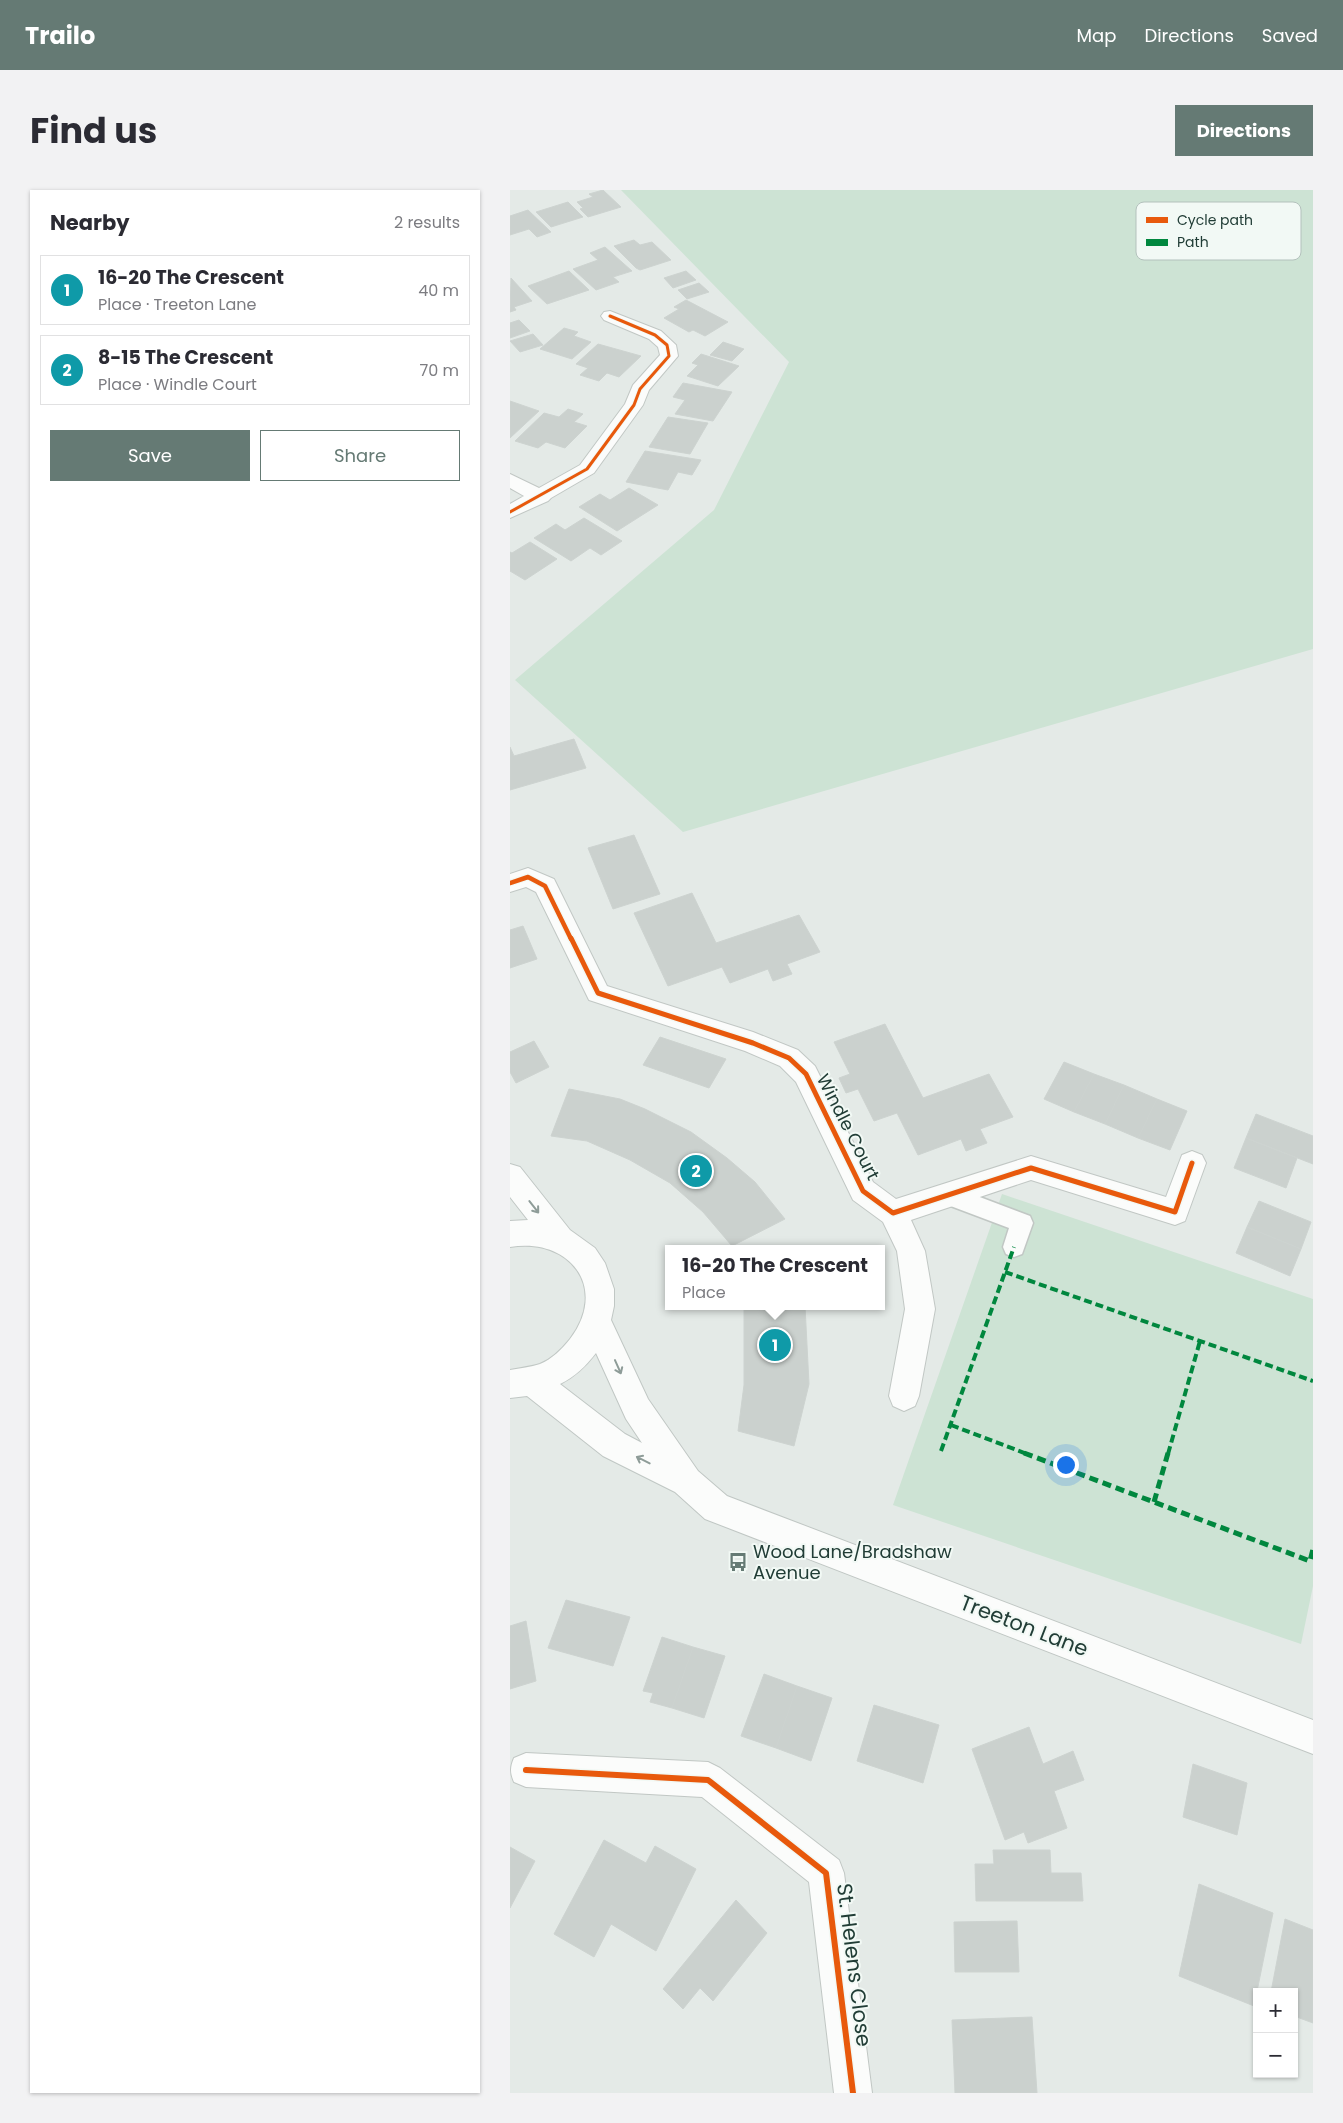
<!DOCTYPE html>
<meta charset="utf-8">
<style>
:root{--surface:#fff;--page:#f2f2f3;--text:#2b2b33;--muted:#7c7c81;--line:#e1e1e2;--accent:#657a74}
body{margin:0;font-family:Poppins,sans-serif;background:var(--page);color:var(--text)}
.controls{position:absolute;right:15px;bottom:15px;display:grid;overflow:hidden;border-radius:0px;box-shadow:0 1px 4px #0004}
.controls button{width:45px;height:45px;display:grid;place-items:center;padding:0;border:0;border-bottom:1px solid var(--line);background:var(--surface);color:var(--text);font:25px sans-serif}
.you{position:absolute;left:555px;top:1274px;width:18px;height:18px;margin:-12px;border:4px solid #fff;border-radius:50%;background:#1a73e8;box-shadow:0 0 0 8px #1a73e833}
.badge{display:grid;place-items:center;width:32px;height:32px;border-radius:50%;background:var(--accent);color:#fff;font-size:16px;font-weight:700}
.pin{position:absolute;translate:-50% -50%;border:2px solid #fff;box-shadow:0 1px 5px #0006}
.popup{position:absolute;left:155px;top:1055px;width:220px;height:65px;box-sizing:border-box;display:grid;place-content:center;border-radius:0px;background:var(--surface);filter:drop-shadow(0 1px 4px #0005);font-size:16px;white-space:nowrap;color:var(--muted)}
.popup b{font-size:19px;color:var(--text)}
.popup::after{content:'';position:absolute;left:50%;top:100%;margin-left:-10px;border:10px solid transparent;border-top-color:var(--surface)}
.list{margin:0;padding:0;list-style:none}
h2{display:flex;justify-content:space-between;align-items:center;height:65px;margin:0;padding:0 20px;font-size:21px}
h2 small{font-size:16px;font-weight:400;color:var(--muted)}
.list li{display:grid;grid-template-columns:32px 1fr auto;gap:15px;align-items:center;box-sizing:border-box;height:70px;margin:0 10px 10px;padding:0 10px;border:1px solid var(--line);border-radius:0px}
.list b{display:block;font-size:19px;white-space:nowrap}
.list p{margin:0;font-size:16px;white-space:nowrap;color:var(--muted)}
.list em{font-size:16px;font-style:normal;color:var(--muted)}
.actions{display:flex;gap:10px;padding:15px 20px}
.actions a{flex:1;padding:11px 0;border:1px solid var(--accent);border-radius:0px;text-align:center;font-size:18px;color:var(--accent)}
.actions .main{background:var(--accent);color:#fff}
.map{position:relative;flex:none;width:803px;height:1903px;overflow:hidden;border-radius:0px}
header{display:flex;align-items:center;gap:30px;box-sizing:border-box;height:70px;padding:0 25px;background:var(--accent);color:#fff}
header strong{font-size:24px}
nav{display:flex;gap:28px;margin-inline-start:auto;font-size:18px}
.intro{display:flex;align-items:center;justify-content:space-between;box-sizing:border-box;height:120px;padding:0 30px}
h1{margin:0;font-size:35px}
.button{padding:12px 22px;border-radius:0px;background:var(--accent);color:#fff;font-size:18px;font-weight:700}
main{display:flex;gap:30px;padding:0 30px}
aside{flex:1;background:var(--surface);border-radius:0px;box-shadow:0 1px 4px #0004}
.map>svg:first-child{display:block}
</style>
<header>
<strong>Trailo</strong>
<nav><a>Map</a><a>Directions</a><a>Saved</a></nav>
</header>
<div class="intro"><h1>Find us</h1><a class="button">Directions</a></div>
<main>
<aside>
<h2>Nearby<small>2 results</small></h2>
<ul class="list">
<li><span class="badge" style="background:#0f9aa8">1</span><div><b>16-20 The Crescent</b><p>Place · Treeton Lane</p></div><em>40 m</em></li>
<li><span class="badge" style="background:#0f9aa8">2</span><div><b>8-15 The Crescent</b><p>Place · Windle Court</p></div><em>70 m</em></li>
</ul>
<div class="actions"><a class="main">Save</a><a>Share</a></div>
</aside>
<div class="map">
<svg width="803" height="1903" viewBox="0 0 803 1903">
<rect width="100%" height="100%" fill="#e4eae7"/>
<path fill="#cde3d4" d="M111 0H803V459L173 642 5 490 204 320 279 172Z
M492 1004 803 1109V1396L791 1454 383 1315Z"/>
<path fill="#cbd1ce" stroke="#cdd3d0" d="M93 0 111 17 78 27 70 19 73 18 67 12 83 7 79 4Z
M58 12 73 27 41 37 26 22Z
M18 20 41 42 27 47 19 39 0 45V26Z
M124 50 130 55 142 52 161 70 130 80 126 78 104 56Z
M95 57 122 81 103 87 109 92 86 100 63 79 88 70 80 63Z
M59 81 79 100 37 114 18 96Z
M176 81 186 90 163 98 154 88Z
M1 88 22 111 4 117 6 120 0 122Z
M189 93 199 102 177 109 168 100Z
M176 110 218 132 195 146 183 140 179 142 154 128 169 119 164 117Z
M9 130 20 141 0 148V133Z
M54 138 68 142 64 146 81 152 62 169 30 159Z
M23 144 33 155 10 162 0 151Z
M213 152 234 159 222 171 200 165Z
M88 154 131 166 109 187 97 183 89 191 70 185 78 178 66 174Z
M191 164 229 176 208 196 177 186 188 175 182 173Z
M173 193 222 202 203 231 165 224 175 210 163 207Z
M0 211 29 221 0 248Z
M58 219 73 224 64 232 77 236 55 258 36 252 28 258 5 251 34 223 49 227Z
M158 227 198 233 180 264 139 257Z
M135 261 191 270 182 285 168 282 158 300 116 292Z
M119 298 148 315 107 341 69 317 90 304 100 310Z
M74 328 112 351 91 365 80 358 61 371 24 348 46 334 55 340Z
M20 352 47 369 15 390 0 381V362L2 363Z
M64 549 76 578 0 600V557L4 566Z
M124 645 150 704 103 719 78 658Z
M182 703 206 753 289 725 310 762 277 774 282 784 263 791 258 779 220 793 212 777 158 796 124 723Z
M13 736 27 769 0 778V740Z
M375 834 413 908 479 884 503 927 470 939 477 953 456 961 451 949 408 965 387 923 364 931 348 899 336 903 329 888 340 884 324 852Z
M150 847 216 869 199 898 133 875Z
M24 851 39 877 6 893 0 882V862Z
M554 872 584 884 564 922 534 909Z
M584 884 614 895 595 934 564 922Z
M614 895 647 909 628 948 595 934Z
M59 899 110 909 135 919 181 942 217 968 245 992 275 1029 222 1056 193 1022 160 993 120 970 77 951 41 946Z
M647 909 677 921 660 960 628 948Z
M746 924 803 946V974L736 948Z
M736 948 787 968 776 998 724 978Z
M749 1011 801 1032 791 1059 737 1037Z
M737 1037 791 1059 780 1086 726 1063Z
M234 1116H295L299 1194 284 1256 228 1241 234 1195Z
M56 1410 120 1427 103 1476 38 1458Z
M16 1431 26 1491 0 1499V1436Z
M152 1447 183 1457 162 1518 140 1512 143 1503 133 1501Z
M183 1457 215 1466 194 1528 162 1518Z
M254 1484 287 1496 266 1558 231 1546Z
M287 1496 322 1508 301 1571 266 1558Z
M364 1515 429 1535 413 1593 347 1571Z
M519 1537 533 1574 563 1561 574 1590 544 1601 557 1638 518 1653 514 1642 495 1650 462 1559Z
M683 1574 737 1593 727 1645 673 1627Z
M94 1650 136 1673 145 1656 186 1679 146 1761 101 1734 84 1767 44 1744Z
M0 1657 25 1671 0 1718Z
M483 1660H540L541 1683H571L573 1711H466L465 1674H484Z
M689 1694 763 1723 744 1816 669 1786Z
M226 1710 257 1743 203 1811 190 1798 173 1819 153 1799Z
M775 1729 803 1740V1833L784 1826V1802H761Z
M507 1731 509 1782H445L444 1732Z
M522 1827 527 1903H445L442 1830Z"/>
<g fill="none" stroke-linecap="round" stroke-linejoin="round">
<g stroke="#c1c7c4" stroke-width="3">
<path id="lane" d="M438 995 520 1026 523 1033 512 1064 504 1067 496 1064 493 1057 499 1038 430 1012 427 1005 430 998Z"/>
</g>
<g stroke="#c1c7c4" stroke-width="2">
<path id="street" d="M100 121 151 141 166 155 168 166 139 200 133 215 84 283 41 308 38 311 0 328V314L14 306 0 298V284L29 298 70 275 115 214 123 195 150 165 148 157 139 149 94 130 91 126 94 122Z
M18 678 44 689 97 796 243 842 288 860 305 876 363 992 386 1009 521 966 656 1007 672 965 682 961 692 965 696 973 675 1031 665 1035 521 990 401 1030 415 1061 425 1119 409 1206 405 1216 394 1221 383 1216 379 1206 395 1119 387 1061 373 1032 343 1010 286 892 270 876 235 861 79 810 26 702 16 697 0 702V684Z
M16 1563 198 1572 210 1578 329 1670 334 1683 362 1903H324L299 1692 192 1607 16 1597 4 1592C0 1583 0 1577 4 1568Z"/>
</g>
<g stroke="#c0c7c4" stroke-width="2">
<path id="secondary" d="M0 974 10 977 60 1040 85 1058 95 1073 104 1099V1116L101 1130 138 1209 188 1281 217 1306 803 1530V1564L195 1329 165 1302 93 1266 17 1206 0 1208V1180C10 1178 21 1177 30 1174 42 1169 52 1159 60 1149 99 1098 60 1047 0 1057V1031L18 1030 0 1007ZM86 1163 116 1229 132 1253 115 1244 50 1194C65 1187 76 1176 86 1163Z"/>
</g>
<use href="#lane" fill="#fbfcfb" fill-rule="evenodd"/>
<use href="#street" fill="#fbfcfb" fill-rule="evenodd"/>
<use href="#secondary" fill="#fbfcfb" fill-rule="evenodd"/>
<path stroke="#00873e" stroke-width="4" stroke-dasharray="8 4" stroke-linecap="butt" d="M495 1082 803 1191
M441 1235 517 1264
M431 1261 504 1057
M658 1264 690 1151"/>
<path stroke="#00873e" stroke-width="5" stroke-dasharray="9 5" stroke-linecap="butt" d="M514 1263 800 1371 803 1359
M644 1312 658 1263"/>
<g stroke="#f2f9f5" stroke-width="5">
<path id="cycleway-far3" d="M0 322 77 279 124 215 130 199 159 166 157 155 145 145 100 126"/>
</g>
<g stroke="#f2f9f5" stroke-width="7">
<path id="cycleway-far2" d="M0 693 18 687 35 696 61 749"/>
</g>
<g stroke="#f2f9f5" stroke-width="8">
<path id="cycleway-far1" d="M61 748 88 803 243 853 279 868 296 884 353 1001 383 1023 521 978 665 1022 682 973"/>
</g>
<g stroke="#f2f9f5" stroke-width="9">
<path id="cycleway" d="M16 1580 198 1590 316 1683 343 1903"/>
</g>
<use href="#cycleway-far3" stroke="#e8590c" stroke-width="3"/>
<use href="#cycleway-far2" stroke="#e8590c" stroke-width="4.5"/>
<use href="#cycleway-far1" stroke="#e8590c" stroke-width="5"/>
<use href="#cycleway" stroke="#e8590c" stroke-width="6"/>
</g>
<defs><path id="oneway-shaft" d="M-6 0H5M1.5-3L5.5 0L1.5 3" fill="none" stroke-width="1.6" stroke-linecap="round" stroke-linejoin="round" transform="scale(1.25)"/></defs>
<g stroke="#8e9c98">
<use href="#oneway-shaft" transform="translate(24 1017) rotate(52)"/>
<use href="#oneway-shaft" transform="translate(108 1177) rotate(66)"/>
<use href="#oneway-shaft" transform="translate(133 1270) rotate(-153)"/>
</g>
<defs>
<g id="bus-bare" transform="scale(1.5)"><path d="M-5-6H5V4H4V6H2V4H-2V6H-4V4H-5ZM-3.5-4V0h7V-4ZM-3.5 1.2v1.5H-2V1.2ZM2 1.2v1.5H3.5V1.2Z" fill="#657a74" stroke="#f2f9f5" stroke-width="2.5" paint-order="stroke"/></g>
</defs>
<g fill-rule="evenodd">
<use href="#bus-bare" x="228" y="1372"/>
</g>
<g text-anchor="middle" stroke-width="4" stroke-linejoin="round" paint-order="stroke">
<g font-size="18" fill="#213d36" stroke="#f2f9f5">
<text transform="translate(338 937) rotate(63)" y="6">Windle Court</text>
</g>
<g font-size="18" fill="#213d36" stroke="#f2f9f5" text-anchor="start">
<text x="243" y="1368">Wood Lane/Bradshaw<tspan x="243" dy="21">Avenue</tspan></text>
</g>
<g font-size="21" fill="#213d36" stroke="#f2f9f5">
<text transform="translate(514 1436) rotate(21)" y="7">Treeton Lane</text>
<text transform="translate(344 1775) rotate(83)" y="7">St. Helens Close</text>
</g>
</g>
<rect x="626" y="12" width="165" height="58" rx="8" fill="#f2f9f5" stroke="#b3c1bc" stroke-width="1"/>
<rect x="636" y="27" width="22" height="6" fill="#e8590c"/>
<rect x="636" y="49" width="22" height="7" fill="#00873e"/>
<g font-size="14" fill="#213d36">
<text x="667" y="35">Cycle path</text>
<text x="667" y="57">Path</text>
</g>
</svg>
<div class="controls">
<button>+</button>
<button>−</button>
</div>
<div class="you"></div>
<div class="pin badge" style="left:265px;top:1155px;background:#0f9aa8">1</div>
<div class="popup"><b>16-20 The Crescent</b>Place</div>
<div class="pin badge" style="left:186px;top:981px;background:#0f9aa8">2</div>
</div>
</main>
